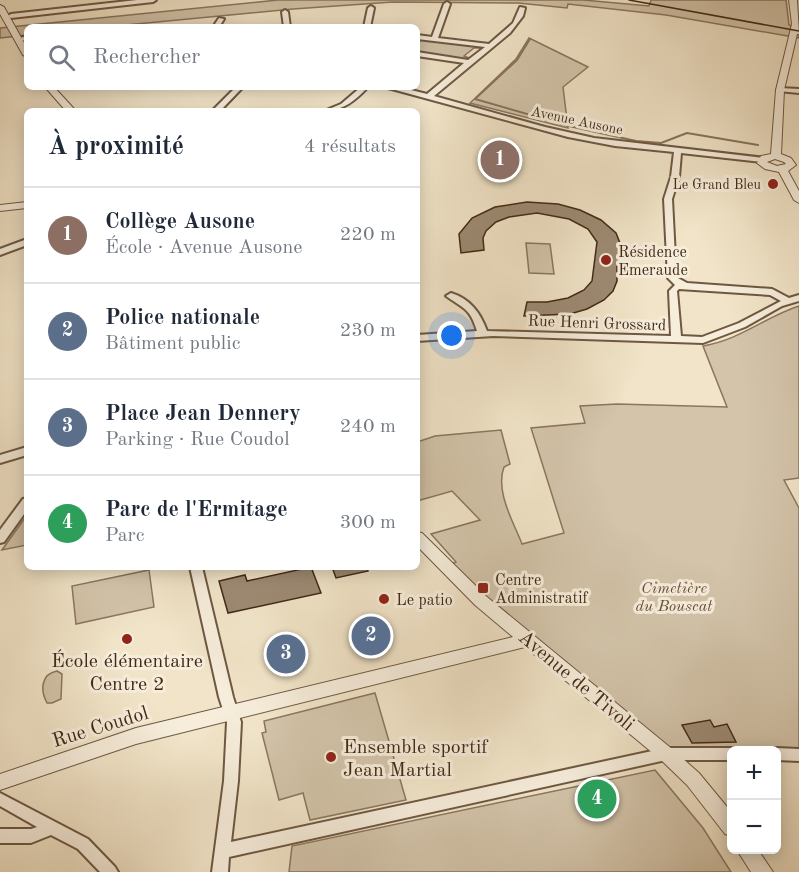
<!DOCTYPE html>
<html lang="fr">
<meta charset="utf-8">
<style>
:root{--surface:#fff;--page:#f2f2f3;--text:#1f2937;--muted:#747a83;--line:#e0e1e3;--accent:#8f2418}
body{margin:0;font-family:"Old Standard TT",serif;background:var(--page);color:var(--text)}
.controls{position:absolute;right:18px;bottom:18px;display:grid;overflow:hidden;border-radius:9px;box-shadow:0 3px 15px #0003}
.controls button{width:54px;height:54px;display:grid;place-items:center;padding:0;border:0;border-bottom:2px solid var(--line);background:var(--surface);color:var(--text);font:30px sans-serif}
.you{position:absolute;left:452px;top:336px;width:21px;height:21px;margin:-15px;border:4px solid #fff;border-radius:50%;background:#1a73e8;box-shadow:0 0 0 9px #1a73e833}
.badge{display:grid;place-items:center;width:39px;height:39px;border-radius:50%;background:var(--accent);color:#fff;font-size:20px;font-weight:700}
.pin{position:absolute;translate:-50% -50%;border:3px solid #fff;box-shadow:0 2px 6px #0006}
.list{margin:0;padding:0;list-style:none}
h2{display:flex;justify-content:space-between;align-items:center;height:78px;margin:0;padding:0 24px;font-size:26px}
h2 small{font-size:20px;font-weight:400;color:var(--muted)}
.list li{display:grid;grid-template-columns:39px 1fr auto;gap:18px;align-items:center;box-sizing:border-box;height:96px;padding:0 24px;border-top:2px solid var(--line)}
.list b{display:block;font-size:22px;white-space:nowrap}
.list p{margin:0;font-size:20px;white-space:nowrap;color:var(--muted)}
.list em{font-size:20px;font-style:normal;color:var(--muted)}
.icon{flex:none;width:33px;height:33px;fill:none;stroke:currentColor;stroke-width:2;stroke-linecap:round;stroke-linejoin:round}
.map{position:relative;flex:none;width:799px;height:872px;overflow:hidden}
.search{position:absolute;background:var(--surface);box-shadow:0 3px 15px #0003;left:24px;top:24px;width:396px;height:66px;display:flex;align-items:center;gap:15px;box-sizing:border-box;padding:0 21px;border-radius:9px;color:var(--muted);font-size:22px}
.panel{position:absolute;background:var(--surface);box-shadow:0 3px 15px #0003;left:24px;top:108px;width:396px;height:462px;border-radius:9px}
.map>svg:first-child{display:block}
</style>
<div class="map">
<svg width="799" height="872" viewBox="0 0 799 872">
<rect width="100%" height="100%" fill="#f1e4c8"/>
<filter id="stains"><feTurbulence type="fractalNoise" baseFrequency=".00333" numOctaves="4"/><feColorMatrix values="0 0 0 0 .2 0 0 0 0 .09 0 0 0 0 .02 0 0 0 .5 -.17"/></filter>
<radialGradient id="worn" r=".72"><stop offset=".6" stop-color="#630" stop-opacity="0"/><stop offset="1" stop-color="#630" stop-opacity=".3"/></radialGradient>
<path fill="#d3c4aa" stroke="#8a7660" stroke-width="1.5" d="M278 0H583L649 6 651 0H786L789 25 799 29V38L666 15 568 4 567 8 518 3 393 2 293 9 105 27H27V35L0 38V28Z
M529 38 588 67 563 87 568 128 470 103 516 59Z
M417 39 477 45 482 48H474L464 56 469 58 463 59 417 52Z
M526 243 550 244 554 274 529 273Z
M799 306V478L784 480 799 508V755L776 750 666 754 446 567 456 562 431 534 480 520 452 491 417 501V442L435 436 501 430 510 464 504 467C495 491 513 521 522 544L564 533 531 428 585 423 580 406 617 404 727 407 703 346C740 340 765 317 799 306Z
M27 515V545L2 550Z
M149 570 154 607 76 624 72 586Z
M57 671 62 674 61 699 52 703H47C40 690 41 674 57 671Z
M375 693 406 800 310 820 303 793 279 800 262 733 266 732 264 721Z
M655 770 703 828 731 872H289L292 846Z"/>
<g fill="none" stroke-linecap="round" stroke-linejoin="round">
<path stroke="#88735c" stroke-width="2" d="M530 39 517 60 475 99 569 126 636 141 661 143 687 133 758 145"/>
</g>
<path fill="#9d8a73" stroke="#422916" stroke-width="1.5" d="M527 202 558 204 580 210 601 220 616 233 622 248 617 265V281L613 291 604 300 587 309 570 314 524 316 527 302H547L568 298 584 290 592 281 597 242 588 229 569 219 537 213 509 217 496 222 486 231 483 238 484 250 461 253 459 234 472 218 495 207Z
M311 567 321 593 228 613 219 581 245 575 247 581Z
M332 567H367L368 571 336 578Z
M710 720 714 727 727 724 736 742 692 743 682 725Z"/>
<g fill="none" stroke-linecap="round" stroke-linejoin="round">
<g stroke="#6e5842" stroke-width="4">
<path id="minor" d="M137 0H156L153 2 11 18 8 16 11 14Z
M447 2 450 4 438 38 489 44 513 23 520 7 525 8 523 16 510 33 434 96 545 127 594 138 765 158 766 160 762 162 681 153 679 177 672 199 676 277 687 283 772 289 789 298 799 295V301L782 306 745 327 703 343 493 336 417 341V335L477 331C470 308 464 309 446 296L451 293C470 299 480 312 487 331L671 336 669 291 675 285 668 278 664 199 671 177 674 152 615 146 568 137 388 88 387 87H399L427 94 464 63 417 56V52L468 60 485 47 417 39V35L432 37 444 4ZM679 289 770 295 781 301 739 323 702 337 681 336 677 291Z
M371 6 374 8 370 27H364L368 8Z
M285 10 288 12 290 27H284L282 12Z
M219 18 224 19 219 27H213Z
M23 37H27V41L21 40V38Z
M236 87H243L220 111H212Z
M361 87H368C356 100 343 111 324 111L341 104Z
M780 88 799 89V93L778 91 777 90Z
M27 239V245L0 255V249Z
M27 447V455L0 463V455Z
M27 498V510L4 542 0 543V530L23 499Z
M190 567H202L233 697 241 722 238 781 231 842 666 748H732L737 750H732V760H666L229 857 228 872H212L224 781 227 722 219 697Z
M776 748 799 749V761L776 760V750H771Z
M0 793 88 839 115 867 118 872H100L78 849 51 835 31 843H0V829H31L37 827 0 806Z"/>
</g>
<g stroke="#6e5842" stroke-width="2">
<path id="tertiary" d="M789 0H797L799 34H797L784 90 781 154 791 158 796 165 788 171 799 191V203L794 200 779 172 765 169 757 163 761 156 771 154 776 90 792 24ZM775 159 784 162 786 164 777 166 767 162Z
M0 5 4 7 27 48V57L23 55 0 14Z
M45 87H54L76 111H66Z
M27 202V208L0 211V205Z
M417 532 422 533 487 597 672 749 699 773 732 813V836L725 834 687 785 660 759 525 647 136 744 0 790V774L136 728 513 637 475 605 417 546Z
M737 850H758L773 872H751Z"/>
</g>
<use href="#minor" fill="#f6eddb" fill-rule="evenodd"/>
<use href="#tertiary" fill="#f6eddb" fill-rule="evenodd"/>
<path stroke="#422916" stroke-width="1.5" d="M629 0 799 31"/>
</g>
<g fill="#8f2418" stroke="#f6eddb" stroke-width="2">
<circle cx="773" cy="184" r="6"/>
<circle cx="606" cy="260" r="6"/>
<rect x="477" y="582" width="12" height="12" rx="3"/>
<circle cx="384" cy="599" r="6"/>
<circle cx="127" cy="639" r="6"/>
<circle cx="331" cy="757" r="6"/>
</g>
<g text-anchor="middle" stroke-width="6" stroke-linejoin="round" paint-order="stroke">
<g font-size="14" fill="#422916" stroke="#f6eddb">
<text transform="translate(577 120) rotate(12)" y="5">Avenue Ausone</text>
</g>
<g font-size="14" fill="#422916" stroke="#f6eddb" text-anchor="end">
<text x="761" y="189">Le Grand Bleu</text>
</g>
<g font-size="16" fill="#422916" stroke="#f6eddb" text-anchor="start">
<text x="618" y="257">Résidence<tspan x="618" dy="18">Emeraude</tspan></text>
<text x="495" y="585">Centre<tspan x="495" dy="18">Administratif</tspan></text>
<text x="396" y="605">Le patio</text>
</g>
<g font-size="16" fill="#422916" stroke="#f6eddb">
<text transform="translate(597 322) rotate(2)" y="6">Rue Henri Grossard</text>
</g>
<g font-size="16" font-style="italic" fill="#66503b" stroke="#f6eddb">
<text x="674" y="593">Cimetière<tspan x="674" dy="18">du Bouscat</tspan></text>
</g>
<g font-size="20" fill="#422916" stroke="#f6eddb">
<text x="127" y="667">École élémentaire<tspan x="127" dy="23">Centre 2</tspan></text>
<text x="343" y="753" text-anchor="start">Ensemble sportif<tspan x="343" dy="23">Jean Martial</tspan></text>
</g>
<g font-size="20" fill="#422916" stroke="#f6eddb">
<text transform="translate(577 680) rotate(40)" y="7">Avenue de Tivoli</text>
<text transform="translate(100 726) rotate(-17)" y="7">Rue Coudol</text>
</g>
</g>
<rect width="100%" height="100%" filter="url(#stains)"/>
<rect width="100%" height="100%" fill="url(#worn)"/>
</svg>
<div class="controls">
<button>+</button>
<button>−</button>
</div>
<div class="you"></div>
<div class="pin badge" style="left:500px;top:160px;background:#8d6e63">1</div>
<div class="pin badge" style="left:371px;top:636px;background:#5c6f8a">2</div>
<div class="pin badge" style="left:286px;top:654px;background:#5c6f8a">3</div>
<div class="pin badge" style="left:597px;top:799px;background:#2e9e5b">4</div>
<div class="search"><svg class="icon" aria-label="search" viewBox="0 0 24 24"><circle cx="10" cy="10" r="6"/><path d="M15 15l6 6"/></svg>Rechercher</div>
<section class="panel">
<h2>À proximité<small>4 résultats</small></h2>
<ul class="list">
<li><span class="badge" style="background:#8d6e63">1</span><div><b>Collège Ausone</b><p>École · Avenue Ausone</p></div><em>220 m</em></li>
<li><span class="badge" style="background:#5c6f8a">2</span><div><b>Police nationale</b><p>Bâtiment public</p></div><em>230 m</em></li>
<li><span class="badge" style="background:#5c6f8a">3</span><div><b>Place Jean Dennery</b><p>Parking · Rue Coudol</p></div><em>240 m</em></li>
<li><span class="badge" style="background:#2e9e5b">4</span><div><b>Parc de l'Ermitage</b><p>Parc</p></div><em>300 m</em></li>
</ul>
</section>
</div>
